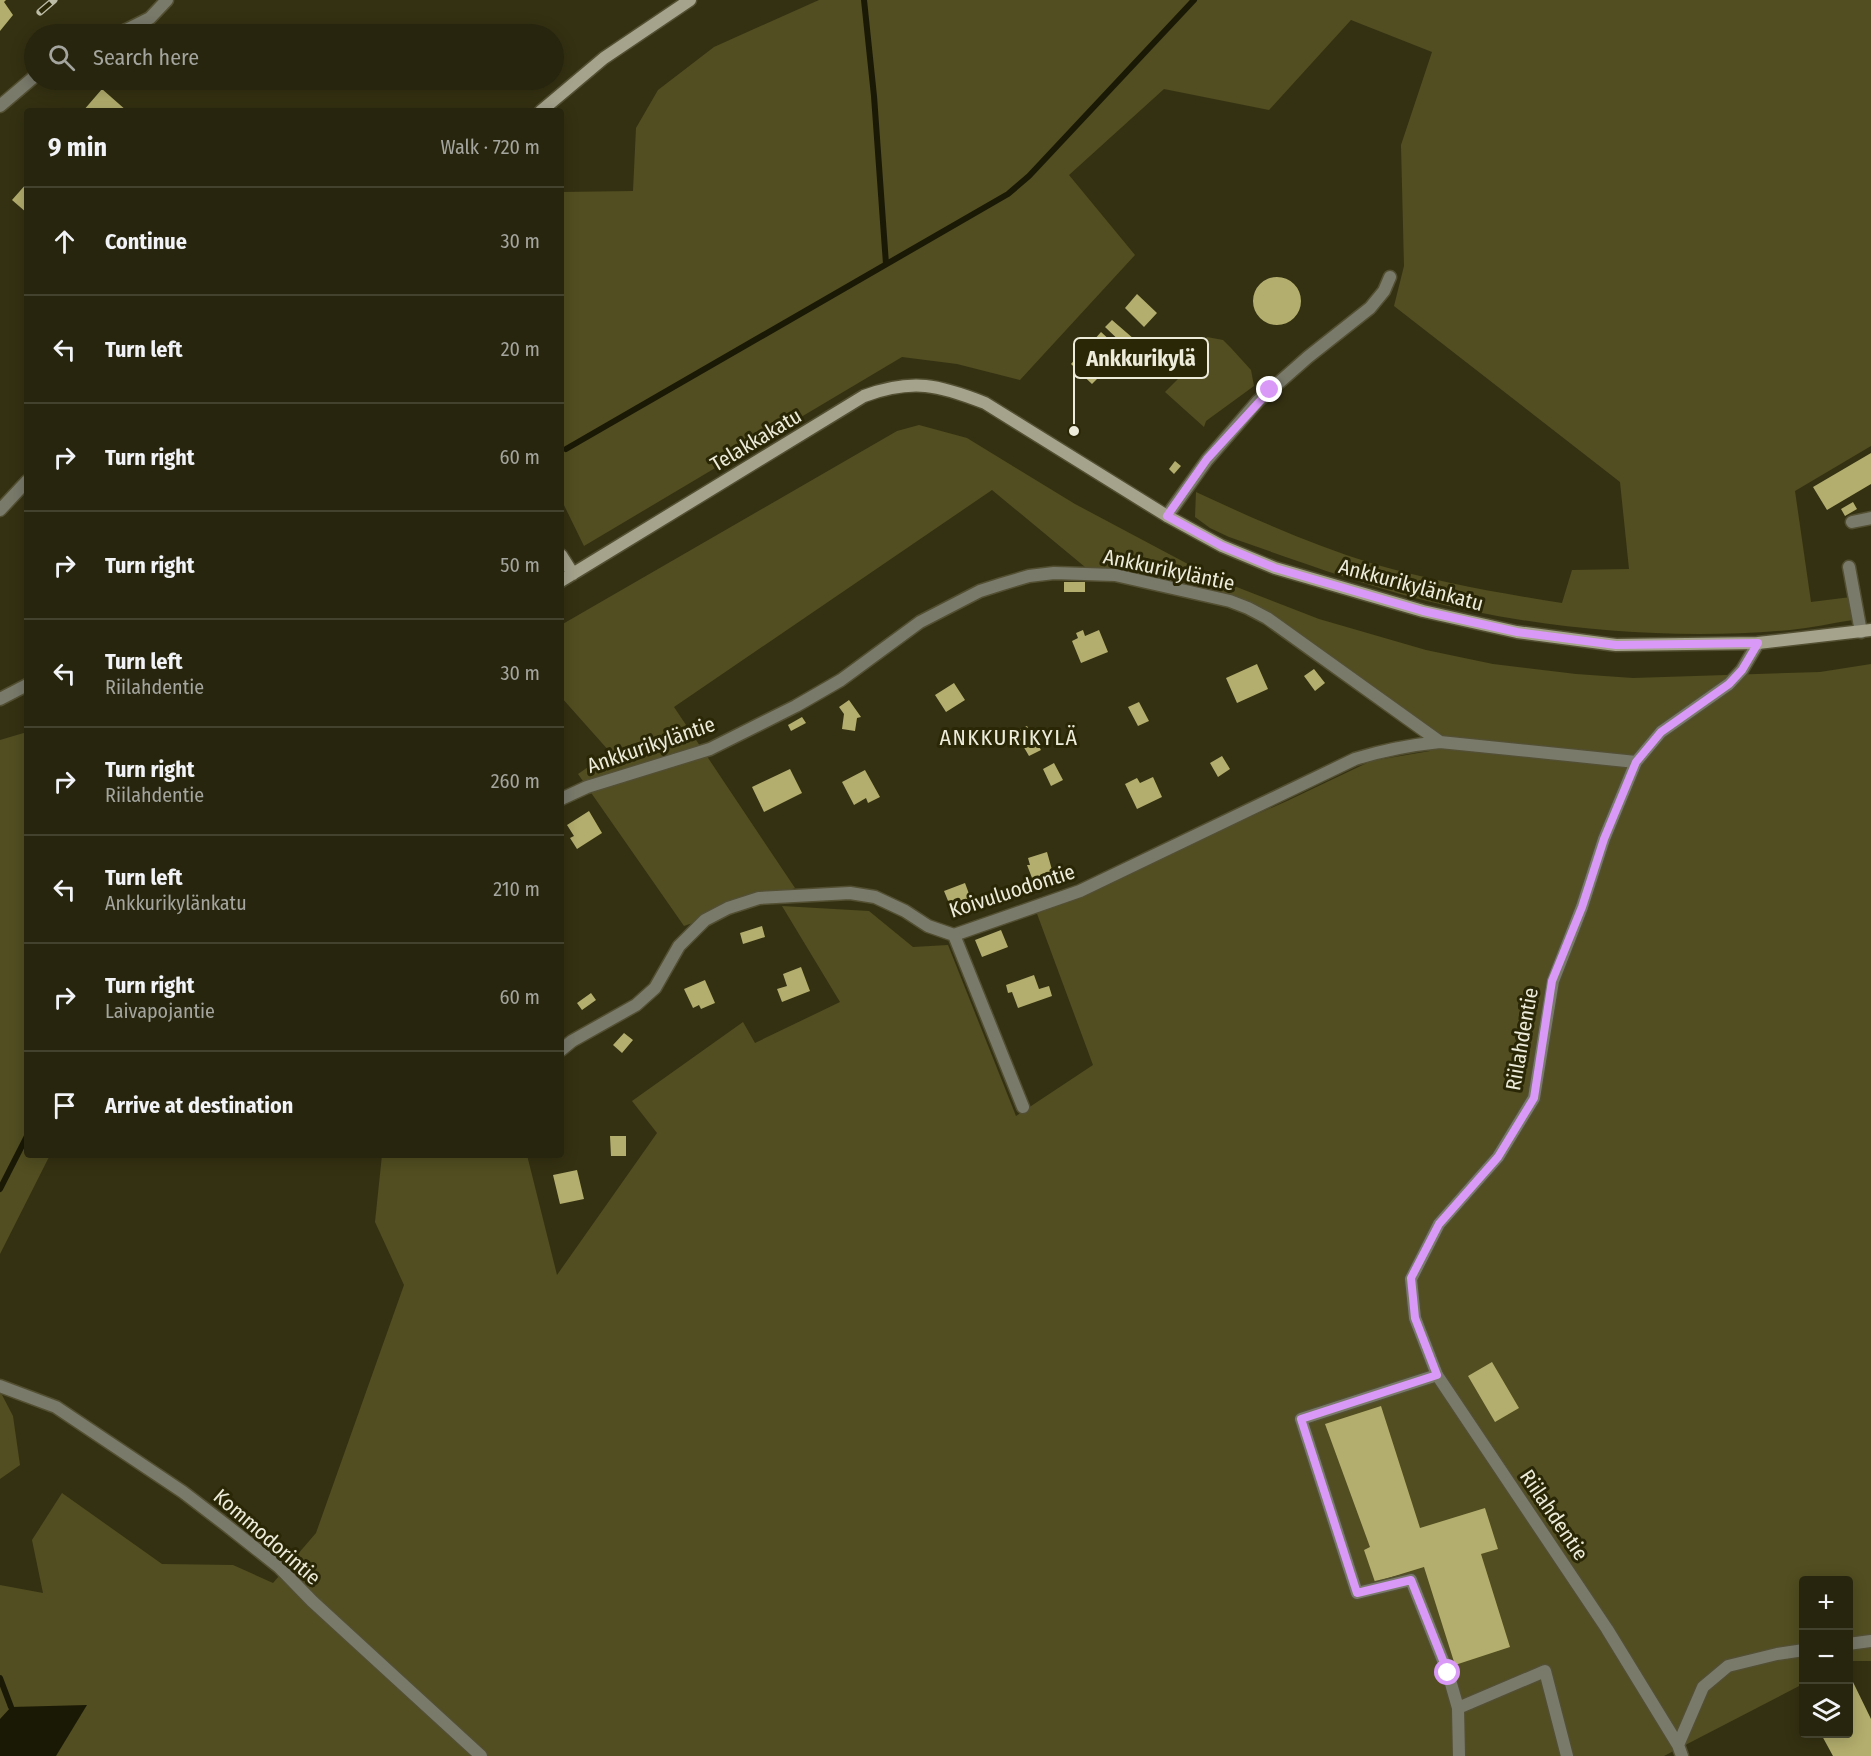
<!DOCTYPE html>
<meta charset="utf-8">
<style>
:root{--surface:#27250e;--page:#2f2d17;--text:#f1f3f6;--muted:#a4a59e;--line:#43422e}
body{margin:0;font-family:"Fira Sans Condensed",sans-serif;background:var(--page);color:var(--text)}
.controls{position:absolute;right:18px;bottom:18px;display:grid;overflow:hidden;border-radius:6px;box-shadow:0 3px 15px #0003}
.controls button{width:54px;height:54px;display:grid;place-items:center;padding:0;border:0;border-bottom:2px solid var(--line);background:var(--surface);color:var(--text);font:30px sans-serif}
.stop{position:absolute;width:18px;height:18px;margin:-14px;border:4px solid #d99af7;border-radius:50%;background:#fff}
.stop.end{background:#d99af7;border-color:#fff;box-shadow:0 2px 6px #0008}
.list{margin:0;padding:0;list-style:none}
h2{display:flex;justify-content:space-between;align-items:center;height:78px;margin:0;padding:0 24px;font-size:26px}
h2 small{font-size:20px;font-weight:400;color:var(--muted)}
.list li{display:grid;grid-template-columns:39px 1fr auto;gap:18px;align-items:center;box-sizing:border-box;height:108px;padding:0 24px;border-top:2px solid var(--line)}
.list b{display:block;font-size:22px;white-space:nowrap}
.list p{margin:0;font-size:20px;white-space:nowrap;color:var(--muted)}
.list em{font-size:20px;font-style:normal;color:var(--muted)}
.icon{flex:none;width:33px;height:33px;fill:none;stroke:currentColor;stroke-width:2;stroke-linecap:round;stroke-linejoin:round}
.map{position:relative;flex:none;width:1871px;height:1756px;overflow:hidden}
.search{position:absolute;background:var(--surface);box-shadow:0 3px 15px #0003;left:24px;top:24px;width:540px;height:66px;display:flex;align-items:center;gap:15px;box-sizing:border-box;padding:0 21px;border-radius:33px;color:var(--muted);font-size:22px}
.panel{position:absolute;background:var(--surface);box-shadow:0 3px 15px #0003;left:24px;top:108px;width:540px;height:1050px;border-radius:6px}
.map>svg:first-child{display:block}
</style>
<div class="map">
<svg width="1871" height="1756" viewBox="0 0 1871 1756">
<rect width="100%" height="100%" fill="#343112"/>
<path fill="#524e21" d="M819 0H1871V446L1795 491 1811 602 1851 597 1853 620C1832 623 1811 628 1790 630 1669 641 1537 629 1419 599 1355 582 1292 559 1229 537L1210 528 1195 517 1196 492C1254 519 1313 545 1374 564 1436 582 1499 593 1562 603L1572 570 1629 569 1620 482 1394 306 1404 266 1401 145 1432 52 1351 20 1269 110 1164 89 1069 175 1135 255 1020 380 957 364 902 357 584 546 561 499V192L633 191 636 128 658 90 714 47Z
M1207 337 1223 340 1231 348 1251 370 1254 386 1206 421 1204 427 1165 392 1190 367Z
M919 425 967 438 1075 504 1216 579 1319 619 1426 650 1493 664 1576 674 1633 678 1820 672 1871 664V1661H1849L1848 1580H1804L1803 1684 1664 1756H0V1585L43 1593 32 1540 62 1493 162 1564 233 1565 273 1583 316 1533 404 1285 375 1222 382 1155H527L557 1275 657 1133 632 1101 743 1022 755 1043 840 1002 782 906 869 911 913 947 948 945 1016 1116 1093 1065 1036 911 1287 801 1371 761 1430 751 1427 728 1245 603 1209 588 1146 573 1085 567 992 490 674 707 795 888 684 926 578 774 610 752 561 697V625L897 431Z
M27 732V1155H50L0 1254V740Z
M0 1391 13 1416 20 1465 0 1479Z"/>
<path fill="#1a1905" d="M87 1705 56 1756H0V1719L11 1707Z"/>
<g fill="none" stroke-linecap="round" stroke-linejoin="round">
<path stroke="#1a1905" stroke-width="6" d="M864 0 874 96 886 264
M566 449 1008 194 1029 176 1194 0
M0 1189 27 1136
M0 1678 11 1707"/>
</g>
<path fill="#b3ae6d" d="M0 0H6L4 2 13 15 0 31Z
M102 89 127 111H83Z
M27 183V213L12 200Z
M1253 301a24 24 0 1 1 48 0a24 24 0 1 1-48 0Z
M1137 294 1157 313 1144 327 1125 308Z
M1112 320 1134 339 1126 347 1105 327Z
M1101 332 1122 351 1115 360 1094 340Z
M1078 356 1100 376 1092 384 1071 364Z
M1871 453V484L1827 510 1813 487Z
M1175 461 1181 466 1174 474 1169 469Z
M1853 502 1857 509 1845 516 1841 509Z
M1064 582H1085V592H1064Z
M1083 630 1085 636 1099 630 1108 652 1081 663 1072 641 1078 638 1076 633Z
M1257 664 1268 689 1237 703 1226 678Z
M1314 669 1325 683 1315 691 1304 676Z
M954 683 965 700 946 712 935 695Z
M849 700 861 717 857 718 855 731 842 729 844 714 839 707Z
M1139 702 1149 721 1138 726 1128 707Z
M802 717 806 723 791 731 788 725Z
M1027 726 1041 750 1029 756 1015 732Z
M1222 756 1230 769 1218 777 1210 763Z
M1054 763 1063 780 1051 786 1043 769Z
M790 769 802 793 764 812 752 787Z
M865 770 880 797 868 803 866 798 854 805 842 782Z
M1153 777 1162 797 1137 809 1125 784 1137 778 1140 783Z
M589 811 602 833 577 849 570 838 574 836 567 825Z
M1047 852 1054 877 1034 883 1027 865H1030L1028 858Z
M965 883 975 910 955 918 944 891Z
M762 926 765 937 743 944 740 933Z
M1001 930 1008 947 982 957 975 940Z
M801 967 810 991 782 1002 777 989 787 986 783 974Z
M1034 975 1039 989 1049 986 1052 996 1018 1008 1012 992 1008 993 1006 985Z
M705 980 715 1003 701 1009 699 1005 693 1008 684 989Z
M591 993 596 1000 582 1010 577 1003Z
M624 1033 633 1040 622 1053 613 1045Z
M610 1136H626V1156H611Z
M577 1170 584 1199 560 1204 553 1175Z
M1492 1362 1519 1408 1495 1422 1468 1376Z
M1381 1406 1420 1528 1485 1508 1498 1549 1481 1554 1510 1647 1455 1665 1424 1567 1375 1582 1364 1550 1370 1547 1325 1424Z
M1852 1680 1871 1719V1756H1833L1821 1734H1848V1682Z"/>
<g fill="none" stroke-linecap="round" stroke-linejoin="round">
<g stroke="#524f32" stroke-width="15">
<path id="lane" d="M118 34 150 18 167 0
M0 106 34 77
M0 510 27 481
M1852 522 1871 518
M1849 567 1861 632
M1437 1375 1301 1419 1357 1593 1411 1580 1448 1673 1458 1708 1459 1756
M1458 1708 1545 1671 1567 1756"/>
</g>
<g stroke="#524f32" stroke-width="15">
<path id="street" d="M1167 516 1207 460 1258 401 1308 357 1370 308 1384 291 1390 277
M0 699 27 685
M561 799 587 787 710 749 796 706 841 680 920 622 980 591 1002 584 1029 576 1054 573 1115 575 1230 601 1248 608 1267 618 1440 742 1636 762
M954 935 1023 1107
M561 1050 572 1041 636 1005 655 988 679 946 705 920 728 908 759 898 850 893 875 897 905 911 928 926 954 935 1080 891 1355 759C1384 750 1410 745 1440 742
M0 1386 56 1407 183 1492 226 1525 279 1567 312 1601 481 1756
M1848 1644 1871 1641
M1678 1745 1703 1687 1728 1666 1777 1654 1804 1650
M1682 1756 1678 1745 1607 1629 1437 1375 1415 1318 1411 1279 1439 1224 1498 1157 1534 1098 1553 981 1582 907 1604 839 1636 762 1661 732 1729 684 1742 670 1758 643"/>
</g>
<g stroke="#524f32" stroke-width="15">
<path id="secondary" d="M541 111 604 58 690 0
M561 555 573 574
M561 581 864 396C913 378 939 385 985 403L1167 516 1222 546 1275 568 1423 611 1517 632 1616 645 1758 643 1871 630"/>
</g>
<use href="#lane" stroke="#7a7a6b" stroke-width="12"/>
<use href="#street" stroke="#7a7a6b" stroke-width="12"/>
<use href="#secondary" stroke="#a5a38c" stroke-width="12"/>
<g stroke="#bdbca7" stroke-width="7">
<path id="rail" d="M40 12 54 0"/>
</g>
<use href="#rail" stroke="#2a2707" stroke-width="4.5" stroke-dasharray="14" stroke-linecap="butt"/>
</g>
<g fill="none" stroke-linecap="round" stroke-linejoin="round">
<path stroke="#d99af7" stroke-width="8" d="M1270 390 1207 459 1167 516 1222 546 1275 568 1423 611 1517 632 1616 645 1758 643 1742 670 1729 684 1661 732 1636 762 1604 839 1582 907 1552 981 1534 1098 1498 1157 1439 1224 1411 1278 1415 1318 1437 1375 1301 1419 1357 1593 1411 1580 1448 1673"/>
</g>
<g text-anchor="middle" stroke-width="6" stroke-linejoin="round" paint-order="stroke">
<g font-size="21" fill="#edecda" stroke="#2a2707">
<text transform="translate(756 440) rotate(-31)" y="7">Telakkakatu</text>
<text transform="translate(1169 570) rotate(12)" y="7">Ankkurikyläntie</text>
<text transform="translate(1411 585) rotate(15)" y="7">Ankkurikylänkatu</text>
<text transform="translate(651 745) rotate(-19)" y="7">Ankkurikyläntie</text>
<text transform="translate(1012 891) rotate(-18)" y="7">Koivuluodontie</text>
<text transform="translate(1522 1039) rotate(-80)" y="7">Riilahdentie</text>
<text transform="translate(1554 1515) rotate(56)" y="7">Riilahdentie</text>
<text transform="translate(267 1537) rotate(41)" y="7">Kommodorintie</text>
</g>
<g font-size="22" letter-spacing="1.5" fill="#edecda" stroke="#2a2707">
<text x="1009" y="745">ANKKURIKYLÄ</text>
</g>
</g>
<path fill="none" stroke="#edecda" stroke-width="2" d="M1074 431L1074 358"/>
<circle fill="#edecda" stroke="#2a2707" stroke-width="2" cx="1074" cy="431" r="6"/>
<rect fill="#2a2707" stroke="#edecda" stroke-width="2" x="1074" y="338" width="134" height="40" rx="6"/>
<g font-size="22" text-anchor="middle" font-weight="bold" fill="#edecda">
<text x="1141" y="366">Ankkurikylä</text>
</g>
</svg>
<div class="controls">
<button>+</button>
<button>−</button>
<button><svg class="icon" aria-label="layers" viewBox="0 0 24 24"><path d="M12 4l9 5-9 5-9-5zM3 14l9 5 9-5"/></svg></button>
</div>
<div class="stop" style="left:1448px;top:1673px"></div>
<div class="stop end" style="left:1270px;top:390px"></div>
<div class="search"><svg class="icon" aria-label="search" viewBox="0 0 24 24"><circle cx="10" cy="10" r="6"/><path d="M15 15l6 6"/></svg>Search here</div>
<section class="panel">
<h2>9 min<small>Walk · 720 m</small></h2>
<ul class="list">
<li><svg class="icon" aria-label="ahead" viewBox="0 0 24 24"><path d="M12 20V5M6 11l6-6 6 6"/></svg><div><b>Continue</b></div><em>30 m</em></li>
<li><svg class="icon" aria-label="left" viewBox="0 0 24 24"><path d="M17 20v-9H6M10 6l-5 5 5 5"/></svg><div><b>Turn left</b></div><em>20 m</em></li>
<li><svg class="icon" aria-label="right" viewBox="0 0 24 24"><path d="M7 20v-9h11M14 6l5 5-5 5"/></svg><div><b>Turn right</b></div><em>60 m</em></li>
<li><svg class="icon" aria-label="right" viewBox="0 0 24 24"><path d="M7 20v-9h11M14 6l5 5-5 5"/></svg><div><b>Turn right</b></div><em>50 m</em></li>
<li><svg class="icon" aria-label="left" viewBox="0 0 24 24"><path d="M17 20v-9H6M10 6l-5 5 5 5"/></svg><div><b>Turn left</b><p>Riilahdentie</p></div><em>30 m</em></li>
<li><svg class="icon" aria-label="right" viewBox="0 0 24 24"><path d="M7 20v-9h11M14 6l5 5-5 5"/></svg><div><b>Turn right</b><p>Riilahdentie</p></div><em>260 m</em></li>
<li><svg class="icon" aria-label="left" viewBox="0 0 24 24"><path d="M17 20v-9H6M10 6l-5 5 5 5"/></svg><div><b>Turn left</b><p>Ankkurikylänkatu</p></div><em>210 m</em></li>
<li><svg class="icon" aria-label="right" viewBox="0 0 24 24"><path d="M7 20v-9h11M14 6l5 5-5 5"/></svg><div><b>Turn right</b><p>Laivapojantie</p></div><em>60 m</em></li>
<li><svg class="icon" aria-label="arrive" viewBox="0 0 24 24"><path d="M6 21V4h12l-3 4 3 4H6"/></svg><div><b>Arrive at destination</b></div></li>
</ul>
</section>
</div>
